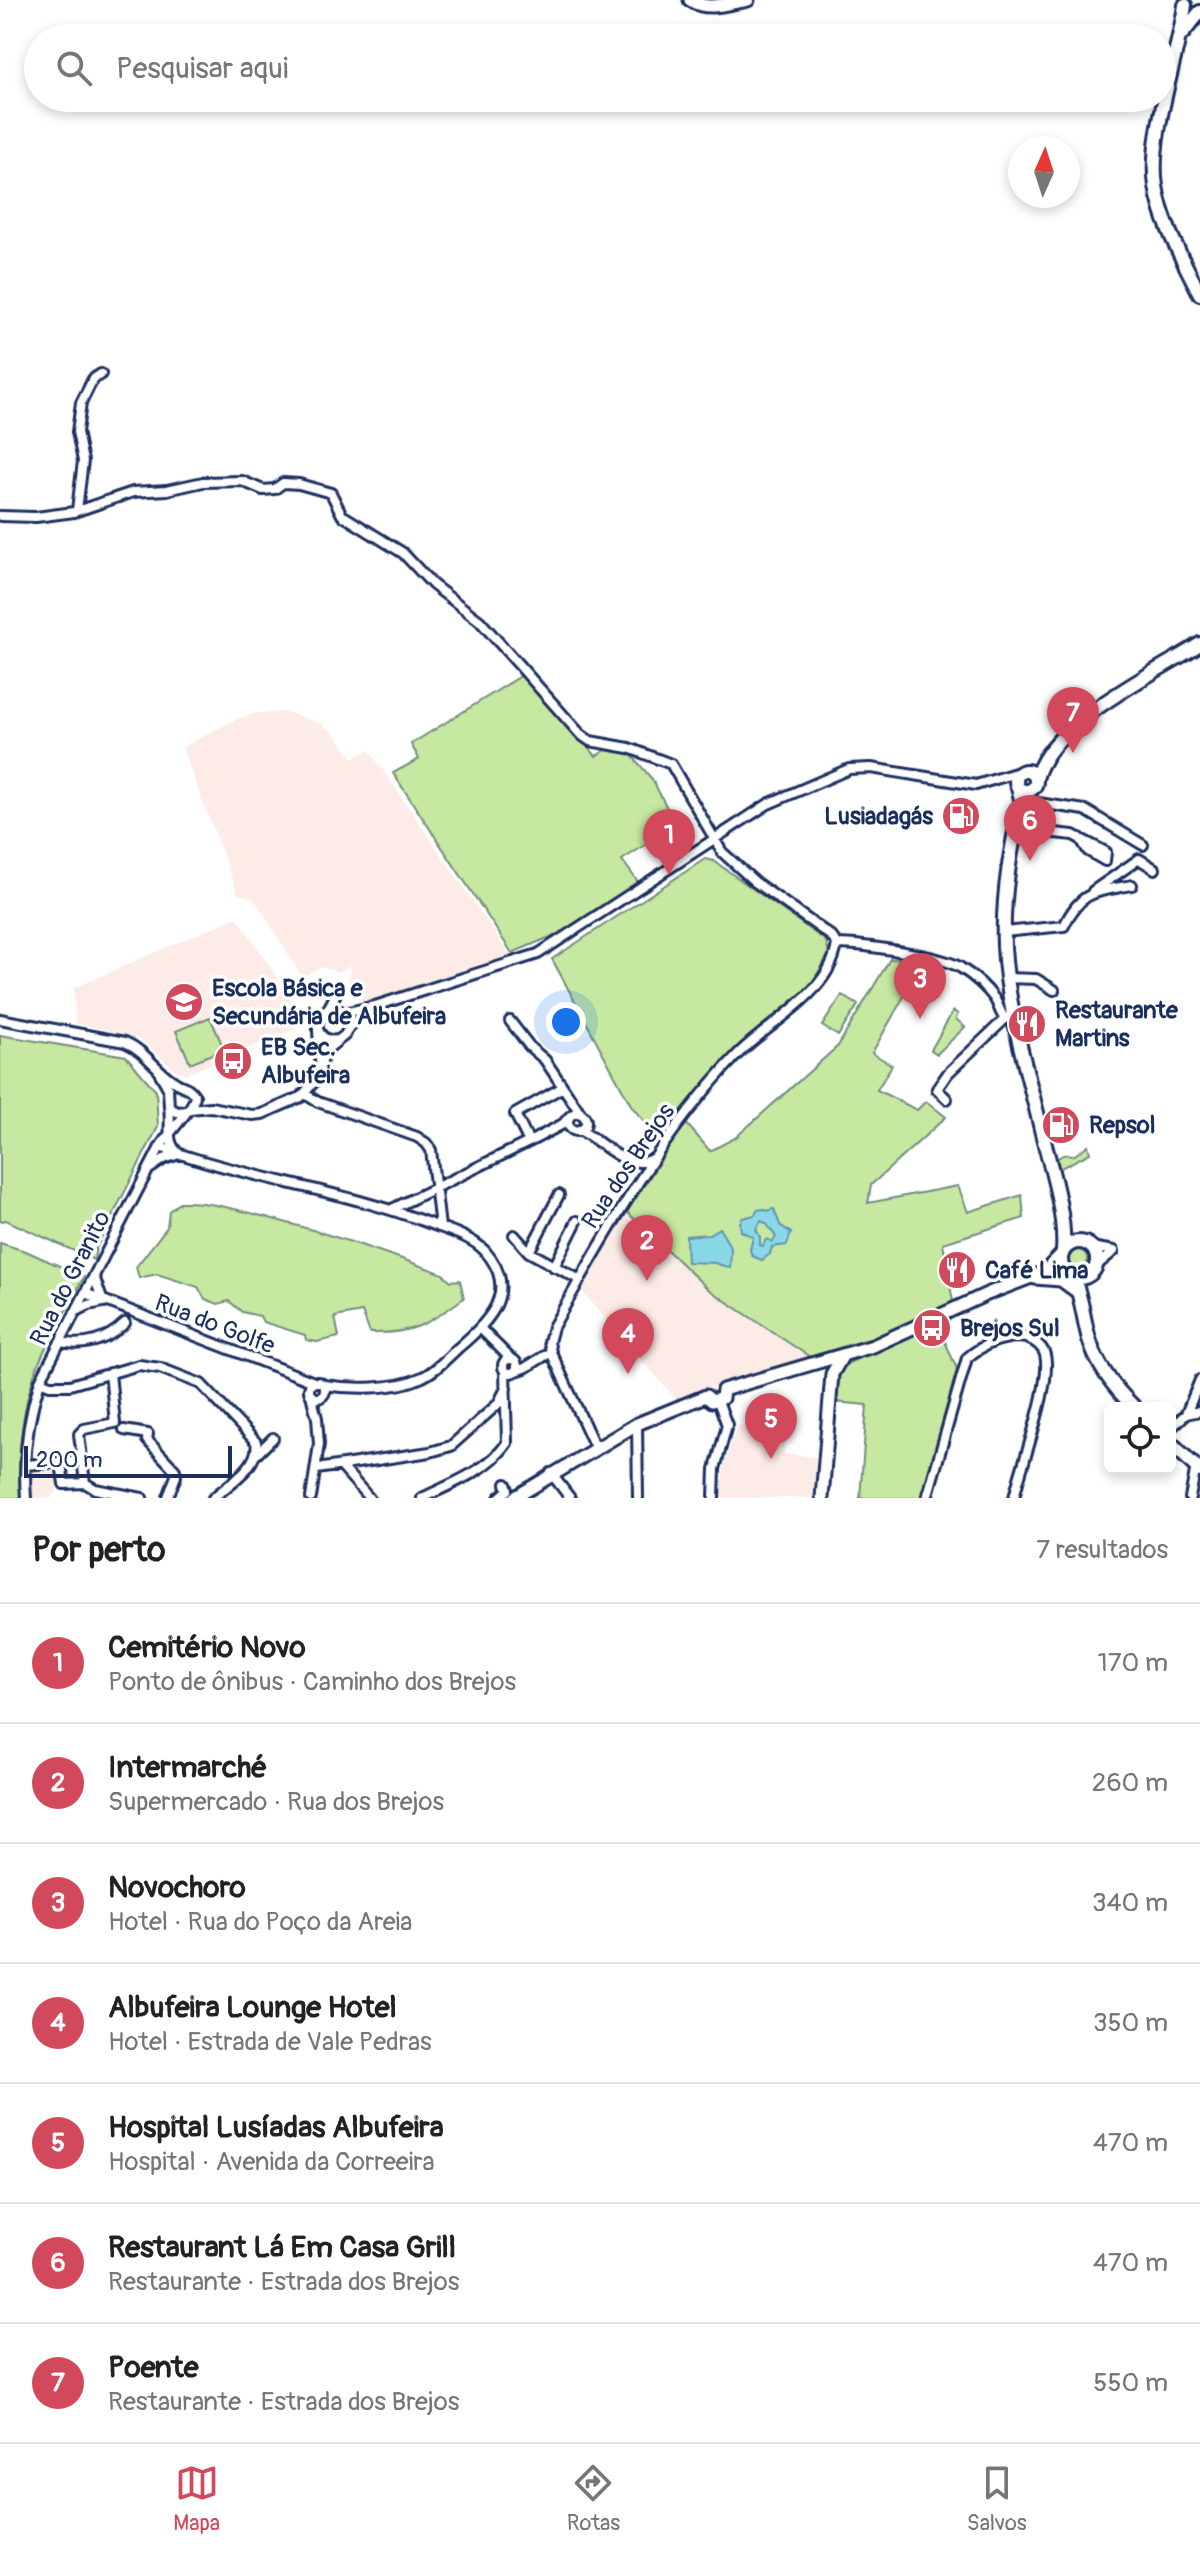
<!DOCTYPE html>
<html lang="pt">
<meta charset="utf-8">
<style>
:root{--surface:#fff;--page:#f2f2f2;--text:#222;--muted:#767676;--line:#e0e0e0;--accent:#d1495b}
body{margin:0;font-family:Pangolin,sans-serif;background:var(--page);color:var(--text)}
.controls{position:absolute;right:24px;bottom:24px;display:grid;overflow:hidden;border-radius:12px;box-shadow:0 4px 12px #0003}
.controls button{width:72px;height:72px;display:grid;place-items:center;padding:0;border:0;border-bottom:2px solid var(--line);background:var(--surface);color:var(--text);font:40px sans-serif}
.compass{position:absolute;left:1008px;top:136px;width:72px;height:72px;border-radius:50%;background:var(--surface);box-shadow:0 4px 12px #0003;rotate:3deg}
.scale{position:absolute;left:24px;bottom:20px;width:208px;box-sizing:border-box;padding-left:8px;border:4px solid #1b2f5e;border-top:0;font-size:22px;line-height:28px;white-space:nowrap;color:#1b2f5e;-webkit-text-stroke:6px #fff;paint-order:stroke}
.you{position:absolute;left:566px;top:1022px;width:28px;height:28px;margin:-20px;border:6px solid #fff;border-radius:50%;background:#1a73e8;box-shadow:0 0 0 12px #1a73e833}
.badge{display:grid;place-items:center;width:52px;height:52px;border-radius:50%;background:var(--accent);color:#fff;font-size:26px;font-weight:700}
.pin{position:absolute;translate:-50% -66px;filter:drop-shadow(0 2px 4px #0008)}
.pin::after{content:'';position:absolute;top:42px;width:28px;height:24px;background:inherit;clip-path:polygon(0 0,100% 0,50% 100%)}
.list{margin:0;padding:0;list-style:none}
h2{display:flex;justify-content:space-between;align-items:center;height:104px;margin:0;padding:0 32px;font-size:34px}
h2 small{font-size:26px;font-weight:400;color:var(--muted)}
.list li{display:grid;grid-template-columns:52px 1fr auto;gap:24px;align-items:center;box-sizing:border-box;height:120px;padding:0 32px;border-top:2px solid var(--line)}
.list b{display:block;font-size:30px;white-space:nowrap}
.list p{margin:0;font-size:26px;white-space:nowrap;color:var(--muted)}
.list em{font-size:26px;font-style:normal;color:var(--muted)}
.icon{flex:none;width:44px;height:44px;fill:none;stroke:currentColor;stroke-width:2;stroke-linecap:round;stroke-linejoin:round}
.map{position:relative;flex:none;width:1200px;height:1498px;overflow:hidden}
.search{position:absolute;background:var(--surface);box-shadow:0 4px 12px #0003;left:24px;right:24px;top:24px;height:88px;display:flex;align-items:center;gap:20px;box-sizing:border-box;padding:0 28px;border-radius:44px;color:var(--muted);font-size:30px}
.sheet{height:944px;background:var(--surface)}
nav{display:flex;justify-content:space-around;align-items:center;box-sizing:border-box;height:112px;border-top:2px solid var(--line);background:var(--surface);font-size:22px;color:var(--muted)}
nav a{display:grid;justify-items:center;gap:4px}
nav .on{color:var(--accent)}
.map>svg:first-child{display:block}
</style>
<div class="map">
<svg width="1200" height="1498" viewBox="0 0 1200 1498">
<rect width="100%" height="100%" fill="#fff"/>
<filter id="ink" filterUnits="userSpaceOnUse"><feTurbulence type="fractalNoise" baseFrequency=".0125" numOctaves="2"/><feDisplacementMap in="SourceGraphic" scale="16" xChannelSelector="R" yChannelSelector="G"/><feConvolveMatrix kernelMatrix="1 2 1 2 8 2 1 2 1" color-interpolation-filters="sRGB"/></filter>
<g filter="url(#ink)">
<path fill="#fcebe6" d="M287 712 321 724 334 733 353 758 369 750 510 955 364 1002 350 995 348 987 352 964 339 972 320 967 302 977 259 906 252 898 238 894 182 747 237 719 257 713Z
M237 917 303 1016 302 1026 186 1074 174 1069 143 1041 132 1036 75 1023 74 988Z
M627 1213 809 1359 675 1398 581 1291Z
M773 1418 774 1421 782 1420 785 1424 784 1454 816 1457 813 1498H720L725 1461 737 1426Z
M55 1468 57 1494H52V1498H31L28 1470Z"/>
<path fill="#c7e8a0" stroke="#718c7f" stroke-width="2" d="M524 674 596 756 609 748 629 752 652 779 676 825 622 860 638 882 562 932 512 953 393 773 419 759 411 744Z
M705 859 714 861 826 941 829 954 810 986 755 1032 719 1068 661 1141 632 1107 552 959Z
M890 959 924 961 872 1053 892 1065 877 1090 917 1110 926 1101 946 1117 871 1185 868 1203 958 1186 968 1212 1022 1195 1024 1218 943 1243 953 1302 880 1336 810 1357 708 1289 627 1212 685 1122 710 1151 735 1138 838 1046Z
M842 995 858 1005 838 1036 822 1026Z
M953 1011 958 1014 956 1019 965 1027 937 1054 931 1050Z
M210 1017 224 1049 190 1063 176 1031Z
M0 1035 126 1056 156 1091 158 1127 96 1248 94 1260 6 1220 0 1221Z
M1088 1145 1090 1153 1057 1170 1055 1162C1061 1153 1066 1154 1075 1155Z
M180 1202C209 1201 238 1210 266 1217 326 1233 385 1252 443 1274L451 1281 460 1280 464 1298C428 1323 416 1334 370 1333L362 1312 335 1317 339 1337 317 1342 306 1340 305 1335 263 1322 260 1316 242 1312 229 1301 218 1304 205 1299 198 1287 157 1274 139 1278 136 1267 167 1227 169 1211Z
M0 1243 28 1252 84 1277C68 1308 45 1343 34 1376 21 1414 18 1458 22 1498H0Z
M1068 1260a10 10 0 1 1 20 0a10 10 0 1 1-20 0Z
M937 1323 957 1369 922 1498H860L867 1405 834 1402 835 1377 844 1365Z"/>
<path fill="#8ad8e7" stroke="#5e94b0" stroke-width="2" fill-rule="evenodd" d="M764 1209 767 1211 774 1209 780 1225 791 1233 787 1245 772 1247 770 1254 762 1260 752 1256 750 1250 753 1237 741 1231 740 1223 742 1218 755 1215 757 1210ZM761 1221 766 1223 776 1237 772 1242 768 1239 765 1241 763 1246 760 1245V1237L756 1229Z
M719 1228 731 1248 730 1268 715 1263 687 1262 686 1236 709 1234Z"/>
<g fill="none" stroke-linecap="round" stroke-linejoin="round">
<g stroke="#1b2f5e" stroke-width="14">
<path id="street" d="M77 510 83 461 77 432 81 403 93 379 101 374
M0 516 36 517 74 512 133 492 167 490 203 482 242 481 263 490 275 489 283 483 299 484 331 493 342 515 403 553 433 585 480 621 580 734 590 741 629 748 671 764 722 852 755 882 831 936 837 944
M1028 796 1031 802 1085 810 1143 845
M1017 825 1028 830 1073 835 1106 852 1105 861 1088 851 1080 838
M1093 891 1139 859 1155 869
M1004 932 1064 926C1081 890 1096 892 1132 885
M837 944C860 944 944 956 961 968 972 975 986 987 994 998 999 1005 999 1012 1005 1019L1014 1017
M1007 978 1036 979 1054 990
M328 1009 338 990
M344 1013 375 1006 538 954 768 804 849 769 871 768 976 785 1019 772
M0 1019 125 1042C146 1051 156 1071 175 1082 184 1088 189 1086 195 1096 194 1108 168 1133 160 1147L40 1381C28 1418 23 1460 26 1498
M510 1021 530 1047 545 1060 581 1114
M318 1031 320 1061
M338 1040C326 1042 319 1036 317 1025L322 1013C335 1004 348 1011 349 1027
M159 1072 168 1088 169 1107 177 1112 188 1111
M305 1094 318 1102 417 1137 426 1143 431 1150 440 1227
M947 1099 937 1089 948 1073 1005 1019
M190 1109 211 1107 252 1115 262 1114 301 1097 314 1082 326 1050 345 1035 349 1027 367 1011
M568 1122a9 9 0 1 1 18 0a9 9 0 1 1-18 0Z
M579 1130C602 1140 625 1172 652 1159
M529 1142 515 1114 563 1087
M160 1147C248 1179 343 1190 431 1224 448 1230 472 1237 485 1251 520 1291 489 1322 458 1348 447 1358 435 1372 420 1378 394 1390 351 1389 323 1385
M151 1168 164 1159 179 1154C164 1141 172 1124 169 1107
M392 1209 529 1142 563 1124 569 1117
M514 1235 529 1252 580 1280
M1091 1247 1114 1251
M529 1252 559 1195
M554 1267 577 1221
M1095 1267 1114 1251
M85 1293 314 1382
M75 1312 89 1305 103 1302 94 1276
M481 1329 511 1359
M60 1342C86 1347 106 1341 125 1323
M503 1366a7 7 0 1 1 14 0a7 7 0 1 1-14 0Z
M516 1371 525 1368 551 1352
M110 1373 115 1423 84 1429 79 1434 85 1483 95 1489 142 1498
M40 1381 50 1385H70L139 1365 160 1368 201 1384 256 1442C261 1465 229 1484 213 1498
M309 1390a8 8 0 1 1 16 0a8 8 0 1 1-16 0Z
M311 1395 317 1418 319 1444 311 1498
M1186 1414 1200 1380
M637 1424 638 1498
M1170 1429 1186 1414 1200 1411
M124 1430 148 1434 147 1440 175 1470 176 1476 168 1497
M595 1447 551 1352 549 1342 553 1327C607 1232 660 1135 737 1055 769 1022 830 994 837 944
M257 1454 273 1438
M61 1463 64 1484 85 1483
M26 1465 82 1460
M341 1466 369 1498
M317 1469 430 1452 451 1446 498 1404 506 1388
M551 1473 570 1498
M422 1498C451 1484 489 1470 507 1443L505 1371
M499 1498 508 1490 506 1484
M714 1498 715 1469 727 1425 718 1401
M927 1498 967 1358C982 1345 998 1338 1018 1337 1028 1337 1039 1342 1044 1352 1055 1377 1020 1468 1014 1498
M1190 1498 1196 1466"/>
</g>
<g stroke="#1b2f5e" stroke-width="17">
<path id="secondary" d="M690 0C707 12 729 3 748 0
M1035 1278 1061 1280 1079 1293
M723 1390 873 1346 987 1294 1044 1272 1062 1254
M706 1396 712 1401 722 1398 723 1390
M514 1498 637 1424 706 1396
M822 1498 832 1374 843 1355"/>
</g>
<g stroke="#1b2f5e" stroke-width="18">
<path id="primary" d="M1185 5C1178 57 1148 137 1156 186 1162 224 1183 260 1200 294
M1183 33 1200 12
M1016 781a10 10 0 1 1 20 0a10 10 0 1 1-20 0Z
M1036 779C1049 723 1154 674 1200 644
M1018 788 1022 802C1010 849 1002 897 1004 946 1007 1007 1026 1067 1040 1125 1049 1163 1066 1212 1063 1251
M1061 1260a18 18 0 1 1 36 0a18 18 0 1 1-36 0Z
M1073 1277C1082 1297 1083 1318 1089 1339 1097 1366 1115 1389 1135 1408
M1170 1442 1200 1471"/>
</g>
<use href="#street" stroke="#fff" stroke-width="8"/>
<use href="#secondary" stroke="#fff" stroke-width="11"/>
<use href="#primary" stroke="#fff" stroke-width="12"/>
</g>
</g>
<defs>
<g id="fuel-disc" transform="scale(2)"><circle r="9.5" fill="#d1495b" stroke="#fff"/><path d="M-5.5-6h7V0h2V4h1.3V-2.5L3-4.5l.8-.8L6-3V5H2.5V1h-1V6h-7ZM-4.2-4.7v3.2H.2V-4.7Z" fill="#fff"/></g>
<g id="school-disc" transform="scale(2)"><circle r="9.5" fill="#d1495b" stroke="#fff"/><path d="M0-5L7-2L0 1L-7-2ZM-4 1L0 2.5L4 1V4Q0 6-4 4Z" fill="#fff"/></g>
<g id="restaurant-disc" transform="scale(2)"><circle r="9.5" fill="#d1495b" stroke="#fff"/><path d="M-5-6h1v4h1v-4h1v4h1v-4h1v5L-1.5 .5V6h-2V.5L-5-1ZM5-6V6H3V1.5H1.5Q1.5-4 5-6Z" fill="#fff"/></g>
<g id="bus-disc" transform="scale(2)"><circle r="9.5" fill="#d1495b" stroke="#fff"/><path d="M-5-6H5V4H4V6H2V4H-2V6H-4V4H-5ZM-3.5-4V0h7V-4ZM-3.5 1.2v1.5H-2V1.2ZM2 1.2v1.5H3.5V1.2Z" fill="#fff"/></g>
</defs>
<g fill-rule="evenodd">
<use href="#fuel-disc" x="961" y="816"/>
<use href="#school-disc" x="184" y="1002"/>
<use href="#restaurant-disc" x="1027" y="1024"/>
<use href="#bus-disc" x="233" y="1061"/>
<use href="#fuel-disc" x="1061" y="1125"/>
<use href="#restaurant-disc" x="957" y="1270"/>
<use href="#bus-disc" x="932" y="1328"/>
</g>
<g text-anchor="middle" stroke-width="7" stroke-linejoin="round" paint-order="stroke">
<g font-size="24" font-weight="bold" fill="#1b2f5e" stroke="#fff" text-anchor="start">
<text x="933" y="824" text-anchor="end">Lusiadagás</text>
<text x="212" y="996">Escola Básica e<tspan x="212" dy="28">Secundária de Albufeira</tspan></text>
<text x="1055" y="1018">Restaurante<tspan x="1055" dy="28">Martins</tspan></text>
<text x="261" y="1055">EB Sec.<tspan x="261" dy="28">Albufeira</tspan></text>
<text x="1089" y="1133">Repsol</text>
<text x="985" y="1278">Café Lima</text>
<text x="960" y="1336">Brejos Sul</text>
</g>
<g font-size="24" fill="#1b2f5e" stroke="#fff">
<text transform="translate(628 1166) rotate(-56)" y="8">Rua dos Brejos</text>
<text transform="translate(70 1278) rotate(-63)" y="8">Rua do Granito</text>
<text transform="translate(215 1324) rotate(21)" y="8">Rua do Golfe</text>
</g>
</g>
</svg>
<div class="controls">
<button><svg class="icon" aria-label="locate" viewBox="0 0 24 24"><circle cx="12" cy="12" r="6"/><path d="M12 2v4M12 18v4M2 12h4M18 12h4"/></svg></button>
</div>
<svg class="compass" viewBox="-18 -18 36 36"><path d="M0-13l5 13h-10z" fill="#e53935"/><path d="M0 13l5-13h-10z" fill="#767676"/></svg>
<div class="scale">200 m</div>
<div class="you"></div>
<div class="pin badge" style="left:669px;top:875px">1</div>
<div class="pin badge" style="left:647px;top:1281px">2</div>
<div class="pin badge" style="left:920px;top:1019px">3</div>
<div class="pin badge" style="left:628px;top:1374px">4</div>
<div class="pin badge" style="left:771px;top:1459px">5</div>
<div class="pin badge" style="left:1030px;top:861px">6</div>
<div class="pin badge" style="left:1073px;top:753px">7</div>
<div class="search"><svg class="icon" aria-label="search" viewBox="0 0 24 24"><circle cx="10" cy="10" r="6"/><path d="M15 15l6 6"/></svg>Pesquisar aqui</div>
</div>
<section class="sheet">
<h2>Por perto<small>7 resultados</small></h2>
<ul class="list">
<li><span class="badge">1</span><div><b>Cemitério Novo</b><p>Ponto de ônibus · Caminho dos Brejos</p></div><em>170 m</em></li>
<li><span class="badge">2</span><div><b>Intermarché</b><p>Supermercado · Rua dos Brejos</p></div><em>260 m</em></li>
<li><span class="badge">3</span><div><b>Novochoro</b><p>Hotel · Rua do Poço da Areia</p></div><em>340 m</em></li>
<li><span class="badge">4</span><div><b>Albufeira Lounge Hotel</b><p>Hotel · Estrada de Vale Pedras</p></div><em>350 m</em></li>
<li><span class="badge">5</span><div><b>Hospital Lusíadas Albufeira</b><p>Hospital · Avenida da Correeira</p></div><em>470 m</em></li>
<li><span class="badge">6</span><div><b>Restaurant Lá Em Casa Grill</b><p>Restaurante · Estrada dos Brejos</p></div><em>470 m</em></li>
<li><span class="badge">7</span><div><b>Poente</b><p>Restaurante · Estrada dos Brejos</p></div><em>550 m</em></li>
</ul>
</section>
<nav>
<a class="on"><svg class="icon" aria-label="map" viewBox="0 0 24 24"><path d="M3 6l6-2 6 2 6-2v14l-6 2-6-2-6 2zM9 4v14M15 6v14"/></svg>Mapa</a>
<a><svg class="icon" aria-label="directions" viewBox="0 0 24 24"><path d="M12 3l9 9-9 9-9-9zM9 14v-3h6M13 9l2 2-2 2"/></svg>Rotas</a>
<a><svg class="icon" aria-label="saved" viewBox="0 0 24 24"><path d="M7 4h10v16l-5-4-5 4z"/></svg>Salvos</a>
</nav>
